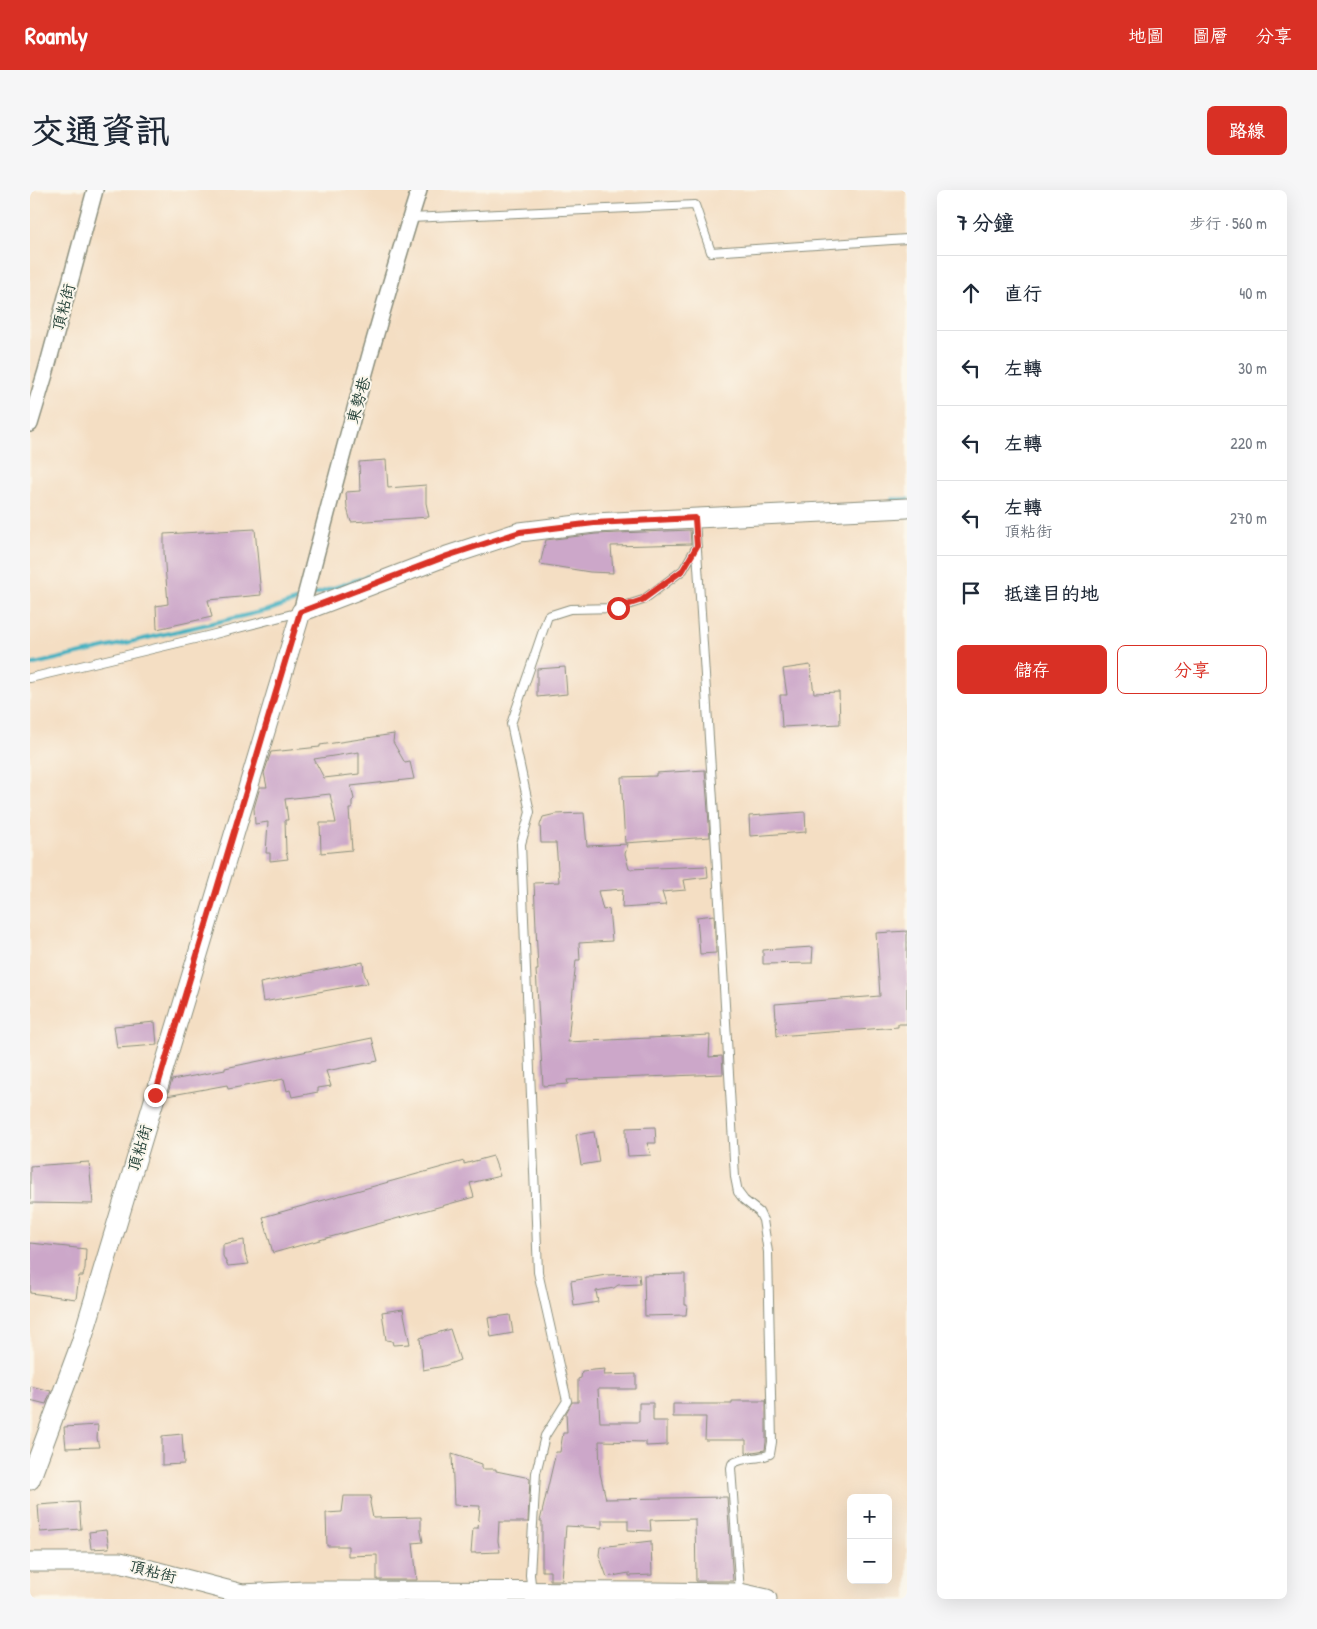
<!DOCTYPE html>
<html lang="zh-TW">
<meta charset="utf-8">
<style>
:root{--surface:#fff;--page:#f6f6f7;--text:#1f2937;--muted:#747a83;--line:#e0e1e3;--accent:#d93025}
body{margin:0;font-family:"Patrick Hand","LXGW WenKai TC",sans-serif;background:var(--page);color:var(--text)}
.controls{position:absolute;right:15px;bottom:15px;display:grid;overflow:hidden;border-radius:8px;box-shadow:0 5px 20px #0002}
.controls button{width:45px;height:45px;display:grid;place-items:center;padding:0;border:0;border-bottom:1px solid var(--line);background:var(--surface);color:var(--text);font:25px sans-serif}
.stop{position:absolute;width:15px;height:15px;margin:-11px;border:4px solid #d93025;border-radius:50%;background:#fff}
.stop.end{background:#d93025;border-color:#fff;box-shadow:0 1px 5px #0008}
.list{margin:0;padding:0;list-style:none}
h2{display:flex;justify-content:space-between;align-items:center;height:65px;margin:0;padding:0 20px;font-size:21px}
h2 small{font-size:16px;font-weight:400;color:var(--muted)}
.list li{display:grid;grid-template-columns:32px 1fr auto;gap:15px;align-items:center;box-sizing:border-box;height:75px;padding:0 20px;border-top:1px solid var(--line)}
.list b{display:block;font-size:19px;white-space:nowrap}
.list p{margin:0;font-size:16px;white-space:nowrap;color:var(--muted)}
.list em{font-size:16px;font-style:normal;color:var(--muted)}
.actions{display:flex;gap:10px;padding:15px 20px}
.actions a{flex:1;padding:11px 0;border:1px solid var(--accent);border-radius:8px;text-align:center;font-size:18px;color:var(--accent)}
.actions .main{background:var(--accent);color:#fff}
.icon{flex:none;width:28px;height:28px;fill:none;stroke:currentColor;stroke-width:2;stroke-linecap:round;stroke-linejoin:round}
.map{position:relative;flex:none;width:877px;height:1409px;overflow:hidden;border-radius:8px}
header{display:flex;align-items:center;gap:30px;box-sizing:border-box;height:70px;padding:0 25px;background:var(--accent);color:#fff}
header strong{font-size:24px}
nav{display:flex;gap:28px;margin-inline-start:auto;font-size:18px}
.intro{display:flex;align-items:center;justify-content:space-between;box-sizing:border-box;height:120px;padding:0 30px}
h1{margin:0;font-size:35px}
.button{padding:12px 22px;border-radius:8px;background:var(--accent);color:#fff;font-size:18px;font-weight:700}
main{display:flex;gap:30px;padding:0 30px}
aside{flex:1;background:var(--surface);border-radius:8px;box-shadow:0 5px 20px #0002}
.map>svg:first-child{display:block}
</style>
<header>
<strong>Roamly</strong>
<nav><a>地圖</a><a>圖層</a><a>分享</a></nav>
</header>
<div class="intro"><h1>交通資訊</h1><a class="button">路線</a></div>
<main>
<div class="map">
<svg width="877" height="1409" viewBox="0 0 877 1409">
<rect width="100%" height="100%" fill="#fbf7ec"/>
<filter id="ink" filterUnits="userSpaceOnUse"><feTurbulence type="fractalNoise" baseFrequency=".02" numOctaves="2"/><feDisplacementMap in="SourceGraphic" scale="10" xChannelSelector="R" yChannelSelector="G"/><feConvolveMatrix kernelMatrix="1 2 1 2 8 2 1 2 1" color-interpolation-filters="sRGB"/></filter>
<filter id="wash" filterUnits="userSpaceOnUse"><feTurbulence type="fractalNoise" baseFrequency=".0096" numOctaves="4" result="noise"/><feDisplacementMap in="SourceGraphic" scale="20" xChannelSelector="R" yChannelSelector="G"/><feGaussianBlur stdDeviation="1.12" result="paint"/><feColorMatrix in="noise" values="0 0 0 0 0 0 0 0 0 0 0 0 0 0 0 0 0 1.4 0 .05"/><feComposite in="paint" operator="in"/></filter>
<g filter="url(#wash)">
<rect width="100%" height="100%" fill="#f4dec3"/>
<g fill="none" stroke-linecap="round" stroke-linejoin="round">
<path stroke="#44b1c1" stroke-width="4" d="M862 309H877
M280 406 353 381
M0 475 239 420 271 409"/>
</g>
<g id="blocks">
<path fill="#cca7c9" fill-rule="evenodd" d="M356 270 358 298 396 295V313L399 327 321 332 317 318 316 302 330 301 329 272Z
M225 339 231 405 178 410 182 427 127 439 126 416 138 414 134 362V344Z
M660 340 661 354 581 356 583 383 560 382 510 374 516 350 566 344Z
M780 475 784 503 809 502 810 534 752 537 750 505H757L753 479Z
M535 477 537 504 507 507V479Z
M364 544 363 552 375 573 380 572 384 589 321 596 324 609 322 611V619H319L322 660 291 663 290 633H306L300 604 255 609 258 630H255L256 662 258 669 240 671V663H236L238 632 225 634 224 618 230 597H237L234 583 241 562 290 557V555ZM329 562V584L294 588 284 569Z
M675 580 680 647 595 653 591 587 626 586V583Z
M775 622 776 642 720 646 719 626Z
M554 623 557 656 598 654 595 664 599 679 677 676 678 687 654 690 656 700 632 702 636 715 592 718 593 699 568 701 573 720 579 719 582 751 549 753 550 770H546L538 852 680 845 679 867 692 866 693 884 537 890 538 894 513 896 506 780H508L504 693 529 692 526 653H511L510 635 513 627 526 624Z
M684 725 686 763 670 764 667 727Z
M877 741V834H868V837L747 846 745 814 850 806 846 743Z
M783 757 782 773 733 774V760Z
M333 772 334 783 338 793 233 812 230 793Z
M125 832 127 855 87 858 84 836Z
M342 848 348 871 296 881 301 896 288 898V902L262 907 260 900 257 901 254 889 198 899 197 895 137 906 142 890 195 880V878Z
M625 937 626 953H617L621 965 598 966 596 947V938Z
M564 942 569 972 551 975 546 945Z
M463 966 470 986 440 993 444 1007 243 1063 233 1027 434 971V974Z
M59 972 63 1014 0 1013V976Z
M214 1050 215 1063 219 1074 198 1076 193 1066V1054Z
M0 1053 56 1059 55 1078 53 1086H49L46 1109 0 1103Z
M609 1084 610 1094 588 1095 584 1098 566 1101 568 1112 544 1116 541 1091 576 1085Z
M655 1084V1115H657L656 1125 615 1126 614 1085Z
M373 1119 380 1154 363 1155 362 1151 356 1150 352 1122Z
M480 1125 483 1143 461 1147 458 1128Z
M420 1139 430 1170 414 1176 393 1180 390 1148Z
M575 1179 574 1185 606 1184V1199H568L570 1232H609V1213H623V1231H637V1255L616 1256V1252L569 1251 570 1283 576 1309 697 1307 703 1391H666L665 1329 620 1330 621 1341 598 1340V1330H572V1338L536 1336 532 1390H520V1381H512V1331H510L526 1262H530L533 1243H537L536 1223 542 1212H548V1189L551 1188 552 1181Z
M0 1196 21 1201 16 1214 0 1210Z
M702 1211H736V1252L735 1260 716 1263V1250H675L676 1227H643V1214H702Z
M68 1235 67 1248 69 1257 36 1258 34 1237Z
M152 1244 154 1274 132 1275V1246Z
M422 1264 452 1274V1279H466V1281L500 1288 498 1332H469L468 1351 470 1362 441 1363 443 1338H448L450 1316 424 1315Z
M314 1306H341L340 1313 343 1328 391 1327V1341L393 1352 383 1353 387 1390H347V1365L318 1366V1356H297L296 1323 312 1322Z
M49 1312 51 1339 10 1342 8 1315Z
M76 1340 79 1358 61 1359 59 1342Z
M621 1351 622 1385 599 1386V1383L577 1387 569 1365 570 1357Z"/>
</g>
</g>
<g filter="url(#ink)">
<use href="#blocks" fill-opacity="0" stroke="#8a8e7c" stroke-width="1"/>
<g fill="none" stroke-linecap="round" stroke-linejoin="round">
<g stroke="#8a8e7c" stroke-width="10">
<path id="service" d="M380 28 665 15 681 62 877 49
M665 329 684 626 705 987 708 1002 714 1010 729 1022 733 1030 738 1062 742 1252 740 1264C728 1270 714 1266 702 1274L701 1278 710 1402
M0 488 177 446 270 422
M502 1402 500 1385 506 1283 515 1246 537 1211 508 1082 491 654 500 622 481 534 518 426 540 419 588 418 613 410 653 380 667 356"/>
</g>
<g stroke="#8a8e7c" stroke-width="18">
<path id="minor" d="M0 234 16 181 65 0
M271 422C308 281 345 139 389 0"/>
</g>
<g stroke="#8a8e7c" stroke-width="21">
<path id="tertiary" d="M0 1290 51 1153 271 422 417 366 490 342 564 333 877 318
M0 1372H90L212 1404 274 1401 621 1402 710 1403 737 1409"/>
</g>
<use href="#service" stroke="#fff" stroke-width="8"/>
<use href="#minor" stroke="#fff" stroke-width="15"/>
<use href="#tertiary" stroke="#fff" stroke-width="19"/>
</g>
</g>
<g fill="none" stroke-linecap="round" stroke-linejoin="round" filter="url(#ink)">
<path stroke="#d93025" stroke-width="6" d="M125 905 270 422 417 366 490 342 564 333 665 328 667 356 653 380 612 410 588 418"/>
</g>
<g text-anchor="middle" stroke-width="4" stroke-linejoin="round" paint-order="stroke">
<g font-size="16" fill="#1f3d34" stroke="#fbf7ec">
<text transform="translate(33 117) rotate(-75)" y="6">頂粘街</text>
<text transform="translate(328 210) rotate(-74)" y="6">東勢巷</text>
<text transform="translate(109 958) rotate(-73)" y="6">頂粘街</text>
<text transform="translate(123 1381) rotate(15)" y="6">頂粘街</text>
</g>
</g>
</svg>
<div class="controls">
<button>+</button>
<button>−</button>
</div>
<div class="stop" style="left:588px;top:418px"></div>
<div class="stop end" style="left:125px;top:905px"></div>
</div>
<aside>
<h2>7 分鐘<small>步行 · 560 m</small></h2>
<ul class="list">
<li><svg class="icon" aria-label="ahead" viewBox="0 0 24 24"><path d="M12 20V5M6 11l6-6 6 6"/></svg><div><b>直行</b></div><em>40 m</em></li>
<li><svg class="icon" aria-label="left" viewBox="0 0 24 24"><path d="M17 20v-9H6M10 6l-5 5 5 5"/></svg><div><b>左轉</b></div><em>30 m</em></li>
<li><svg class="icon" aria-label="left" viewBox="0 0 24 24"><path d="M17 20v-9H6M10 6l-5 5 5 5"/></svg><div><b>左轉</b></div><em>220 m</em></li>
<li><svg class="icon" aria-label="left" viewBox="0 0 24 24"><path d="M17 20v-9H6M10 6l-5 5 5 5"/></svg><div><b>左轉</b><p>頂粘街</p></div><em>270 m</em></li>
<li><svg class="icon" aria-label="arrive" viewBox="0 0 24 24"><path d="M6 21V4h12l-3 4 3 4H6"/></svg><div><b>抵達目的地</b></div></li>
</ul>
<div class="actions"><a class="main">儲存</a><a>分享</a></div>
</aside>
</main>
